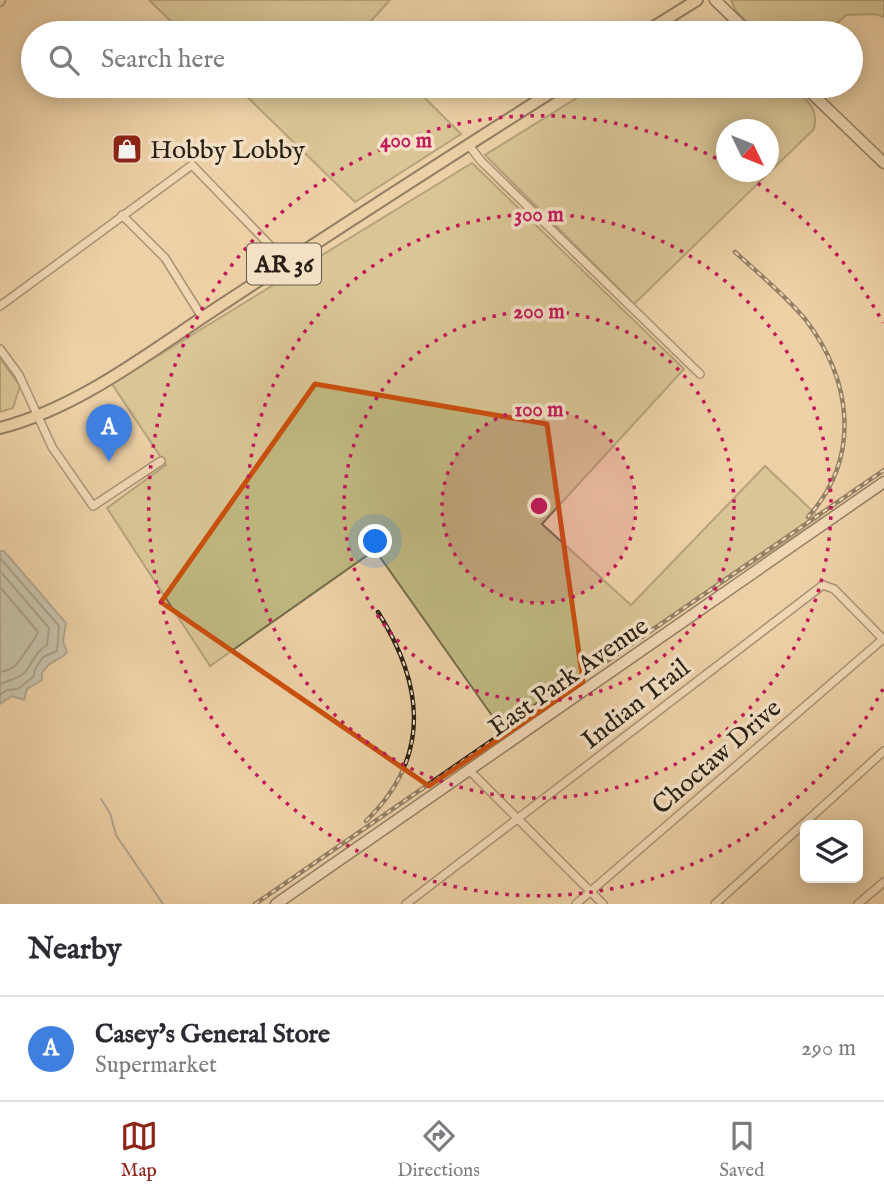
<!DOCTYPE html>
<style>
:root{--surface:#fff;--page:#f7f7f7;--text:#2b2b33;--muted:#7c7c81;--line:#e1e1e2;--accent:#8f2418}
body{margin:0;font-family:"IM FELL English",serif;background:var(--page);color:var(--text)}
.controls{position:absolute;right:21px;bottom:21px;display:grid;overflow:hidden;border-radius:10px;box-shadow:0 4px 18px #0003}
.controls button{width:63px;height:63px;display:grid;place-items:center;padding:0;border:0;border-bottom:2px solid var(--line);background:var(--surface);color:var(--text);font:35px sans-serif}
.compass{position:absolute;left:716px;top:119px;width:63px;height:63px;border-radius:50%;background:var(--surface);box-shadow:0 4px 18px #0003;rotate:133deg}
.you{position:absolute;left:376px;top:542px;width:24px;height:24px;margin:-18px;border:5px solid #fff;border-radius:50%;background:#1a73e8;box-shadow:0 0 0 10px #1a73e833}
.badge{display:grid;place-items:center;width:46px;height:46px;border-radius:50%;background:var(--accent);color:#fff;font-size:23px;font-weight:700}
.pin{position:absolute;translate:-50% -58px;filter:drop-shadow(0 2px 4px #0008)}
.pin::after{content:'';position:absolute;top:37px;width:24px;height:21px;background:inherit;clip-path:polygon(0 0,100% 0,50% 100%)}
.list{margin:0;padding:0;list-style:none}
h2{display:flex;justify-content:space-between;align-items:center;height:91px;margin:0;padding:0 28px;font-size:30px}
h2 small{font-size:23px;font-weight:400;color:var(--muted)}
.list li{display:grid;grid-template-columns:46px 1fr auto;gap:21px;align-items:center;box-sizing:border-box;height:105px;padding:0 28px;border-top:2px solid var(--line)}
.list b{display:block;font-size:26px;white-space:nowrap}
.list p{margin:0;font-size:23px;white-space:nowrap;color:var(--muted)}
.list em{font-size:23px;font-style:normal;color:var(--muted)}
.icon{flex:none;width:38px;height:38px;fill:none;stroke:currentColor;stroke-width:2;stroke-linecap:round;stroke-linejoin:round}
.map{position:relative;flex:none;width:884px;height:904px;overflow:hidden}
.search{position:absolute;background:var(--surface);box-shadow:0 4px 18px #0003;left:21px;right:21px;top:21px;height:77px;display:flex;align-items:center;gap:18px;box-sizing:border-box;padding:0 24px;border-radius:38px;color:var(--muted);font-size:26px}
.sheet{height:196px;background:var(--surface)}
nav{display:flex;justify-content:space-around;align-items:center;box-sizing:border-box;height:98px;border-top:2px solid var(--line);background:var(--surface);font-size:19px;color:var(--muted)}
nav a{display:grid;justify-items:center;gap:4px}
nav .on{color:var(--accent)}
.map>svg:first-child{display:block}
</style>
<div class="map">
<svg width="884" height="904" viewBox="0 0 884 904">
<rect width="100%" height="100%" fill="#edd0a6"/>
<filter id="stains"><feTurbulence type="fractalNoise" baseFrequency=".00286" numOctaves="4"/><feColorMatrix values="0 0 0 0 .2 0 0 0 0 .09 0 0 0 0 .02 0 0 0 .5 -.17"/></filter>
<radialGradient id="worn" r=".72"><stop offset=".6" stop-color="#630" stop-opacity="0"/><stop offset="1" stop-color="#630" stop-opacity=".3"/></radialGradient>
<path fill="#c0b881" stroke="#746c4b" stroke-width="2" fill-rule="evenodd" d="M149 0H390L360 33H183Z
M731 0H884V17L875 14 846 15 827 33H757L736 11Z
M236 86H413L461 134 355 202Z
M596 86H790C806 100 819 106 814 129L634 304 485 155ZM726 130H768V172H726Z
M472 163 684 369 542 524 631 605 765 466 821 519 500 727 375 550 210 666 107 508 166 465 112 384Z
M0 358 20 386 13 408 0 412Z"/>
<path fill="#9eb4b3" stroke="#6f7974" stroke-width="2" d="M0 551H4L66 623 63 641 67 652C60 662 51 658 42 673V680L27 689 24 700 12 696 0 704Z"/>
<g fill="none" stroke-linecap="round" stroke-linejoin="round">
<path stroke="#636a64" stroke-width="2" d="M0 558 59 626 57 651 43 657 35 669 34 676 18 689 7 690 0 695
M0 571 49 628 47 645C35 652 34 661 26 671 20 679 8 680 0 684
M0 587 38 632C37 636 20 660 16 665 12 669 5 671 0 672"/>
<path stroke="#6f7974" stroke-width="2" d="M101 799 110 813 116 835 163 904"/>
<g stroke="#594c39" stroke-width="10">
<path id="street" d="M0 2 1 0
M468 144 481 161 700 374
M122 215 165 258 202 317
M0 306 192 165 286 262
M0 349 19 375 52 447 93 506 161 461
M470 771 603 904
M406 904 823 585 834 589 884 640
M576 904 883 639
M715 904 884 751
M858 904 884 882"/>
</g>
<g stroke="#282015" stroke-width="13">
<path id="secondary" d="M715 0 749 33
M804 86 884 163
M276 904 884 482"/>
</g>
<g stroke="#282015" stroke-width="14">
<path id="primary" d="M644 33 697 0
M0 428C82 407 156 347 226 302 337 229 449 157 561 86"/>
</g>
<use href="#street" stroke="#f3e0c5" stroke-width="7"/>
<use href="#secondary" stroke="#f3e0c5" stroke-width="10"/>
<use href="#primary" stroke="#edd0a6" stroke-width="10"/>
<g stroke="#282015" stroke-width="4.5">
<path id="rail" d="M735 252C758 273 785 295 805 319 852 380 862 457 808 517
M366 821C432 757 424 685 378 612
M255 904 884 470"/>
</g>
<use href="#rail" stroke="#f3e0c5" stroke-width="2" stroke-dasharray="5" stroke-linecap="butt"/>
</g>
<path d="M0 0H884V904H0ZM315 384 547 424 583 682 429 786 161 602Z" fill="#edd0a6" fill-opacity=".55" fill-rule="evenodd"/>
<path fill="none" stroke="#cb500d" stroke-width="5" stroke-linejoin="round" d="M315 384 547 424 583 682 429 786 161 602Z"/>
<circle cx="539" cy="506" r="97" fill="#c2185b" fill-opacity=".12"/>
<g fill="none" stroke="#c2185b" stroke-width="3.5" stroke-dasharray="3.5 7">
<circle cx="539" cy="506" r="97"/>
<circle cx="539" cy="506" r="195"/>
<circle cx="539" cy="506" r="292"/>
<path d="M883 689A390 390 0 1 1 725 163M740 172A390 390 0 0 1 883 323"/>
</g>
<defs>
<g id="shop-square" transform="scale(1.575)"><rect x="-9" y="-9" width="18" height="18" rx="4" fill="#8f2418" stroke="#f3e0c5"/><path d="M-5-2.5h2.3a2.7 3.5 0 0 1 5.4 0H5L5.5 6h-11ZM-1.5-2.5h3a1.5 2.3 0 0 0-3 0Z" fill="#fff"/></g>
</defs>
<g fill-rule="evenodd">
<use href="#shop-square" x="127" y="149"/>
</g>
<g text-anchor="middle" stroke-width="7" stroke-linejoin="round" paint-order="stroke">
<rect fill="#f3e0c5" stroke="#655a4a" stroke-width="2" x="247" y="243.5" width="74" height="41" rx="5"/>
<g font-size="24" font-weight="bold" fill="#282015">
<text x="284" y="272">AR 36</text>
</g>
<g font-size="26" fill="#282015" stroke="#f3e0c5" text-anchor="start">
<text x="150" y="158">Hobby Lobby</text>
</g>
<g font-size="26" fill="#282015" stroke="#f3e0c5">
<text transform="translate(568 676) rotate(-35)" y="9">East Park Avenue</text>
<text transform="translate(635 703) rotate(-38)" y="9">Indian Trail</text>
<text transform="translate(716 756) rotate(-41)" y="9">Choctaw Drive</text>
</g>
</g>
<circle cx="539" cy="506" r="10" fill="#c2185b" stroke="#f3e0c5" stroke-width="3.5"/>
<g font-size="21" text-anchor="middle" font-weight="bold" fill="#c2185b" stroke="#f3e0c5" stroke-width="7" stroke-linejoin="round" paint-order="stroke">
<text x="406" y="147">400 m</text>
<text x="539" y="221">300 m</text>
<text x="539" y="318">200 m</text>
<text x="539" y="416">100 m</text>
</g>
<rect width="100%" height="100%" filter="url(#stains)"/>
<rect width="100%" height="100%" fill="url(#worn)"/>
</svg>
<div class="controls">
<button><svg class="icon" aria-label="layers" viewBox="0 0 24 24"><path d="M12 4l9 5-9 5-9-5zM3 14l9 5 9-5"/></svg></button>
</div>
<svg class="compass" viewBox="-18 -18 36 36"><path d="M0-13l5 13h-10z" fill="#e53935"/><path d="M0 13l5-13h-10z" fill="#7c7c81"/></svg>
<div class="you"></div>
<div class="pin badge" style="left:109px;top:462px;background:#3f7fe0">A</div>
<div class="search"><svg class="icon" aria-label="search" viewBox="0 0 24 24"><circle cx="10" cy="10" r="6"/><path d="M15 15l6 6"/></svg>Search here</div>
</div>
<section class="sheet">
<h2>Nearby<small></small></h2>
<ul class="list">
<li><span class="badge" style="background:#3f7fe0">A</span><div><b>Casey's General Store</b><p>Supermarket</p></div><em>290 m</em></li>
</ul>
</section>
<nav>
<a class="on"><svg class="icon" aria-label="map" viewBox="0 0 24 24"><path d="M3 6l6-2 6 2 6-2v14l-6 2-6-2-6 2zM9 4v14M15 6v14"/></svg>Map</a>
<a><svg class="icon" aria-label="directions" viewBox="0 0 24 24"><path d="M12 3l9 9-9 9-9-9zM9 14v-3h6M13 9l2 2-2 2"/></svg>Directions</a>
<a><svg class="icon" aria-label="saved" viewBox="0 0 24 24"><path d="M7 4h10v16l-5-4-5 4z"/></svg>Saved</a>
</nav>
